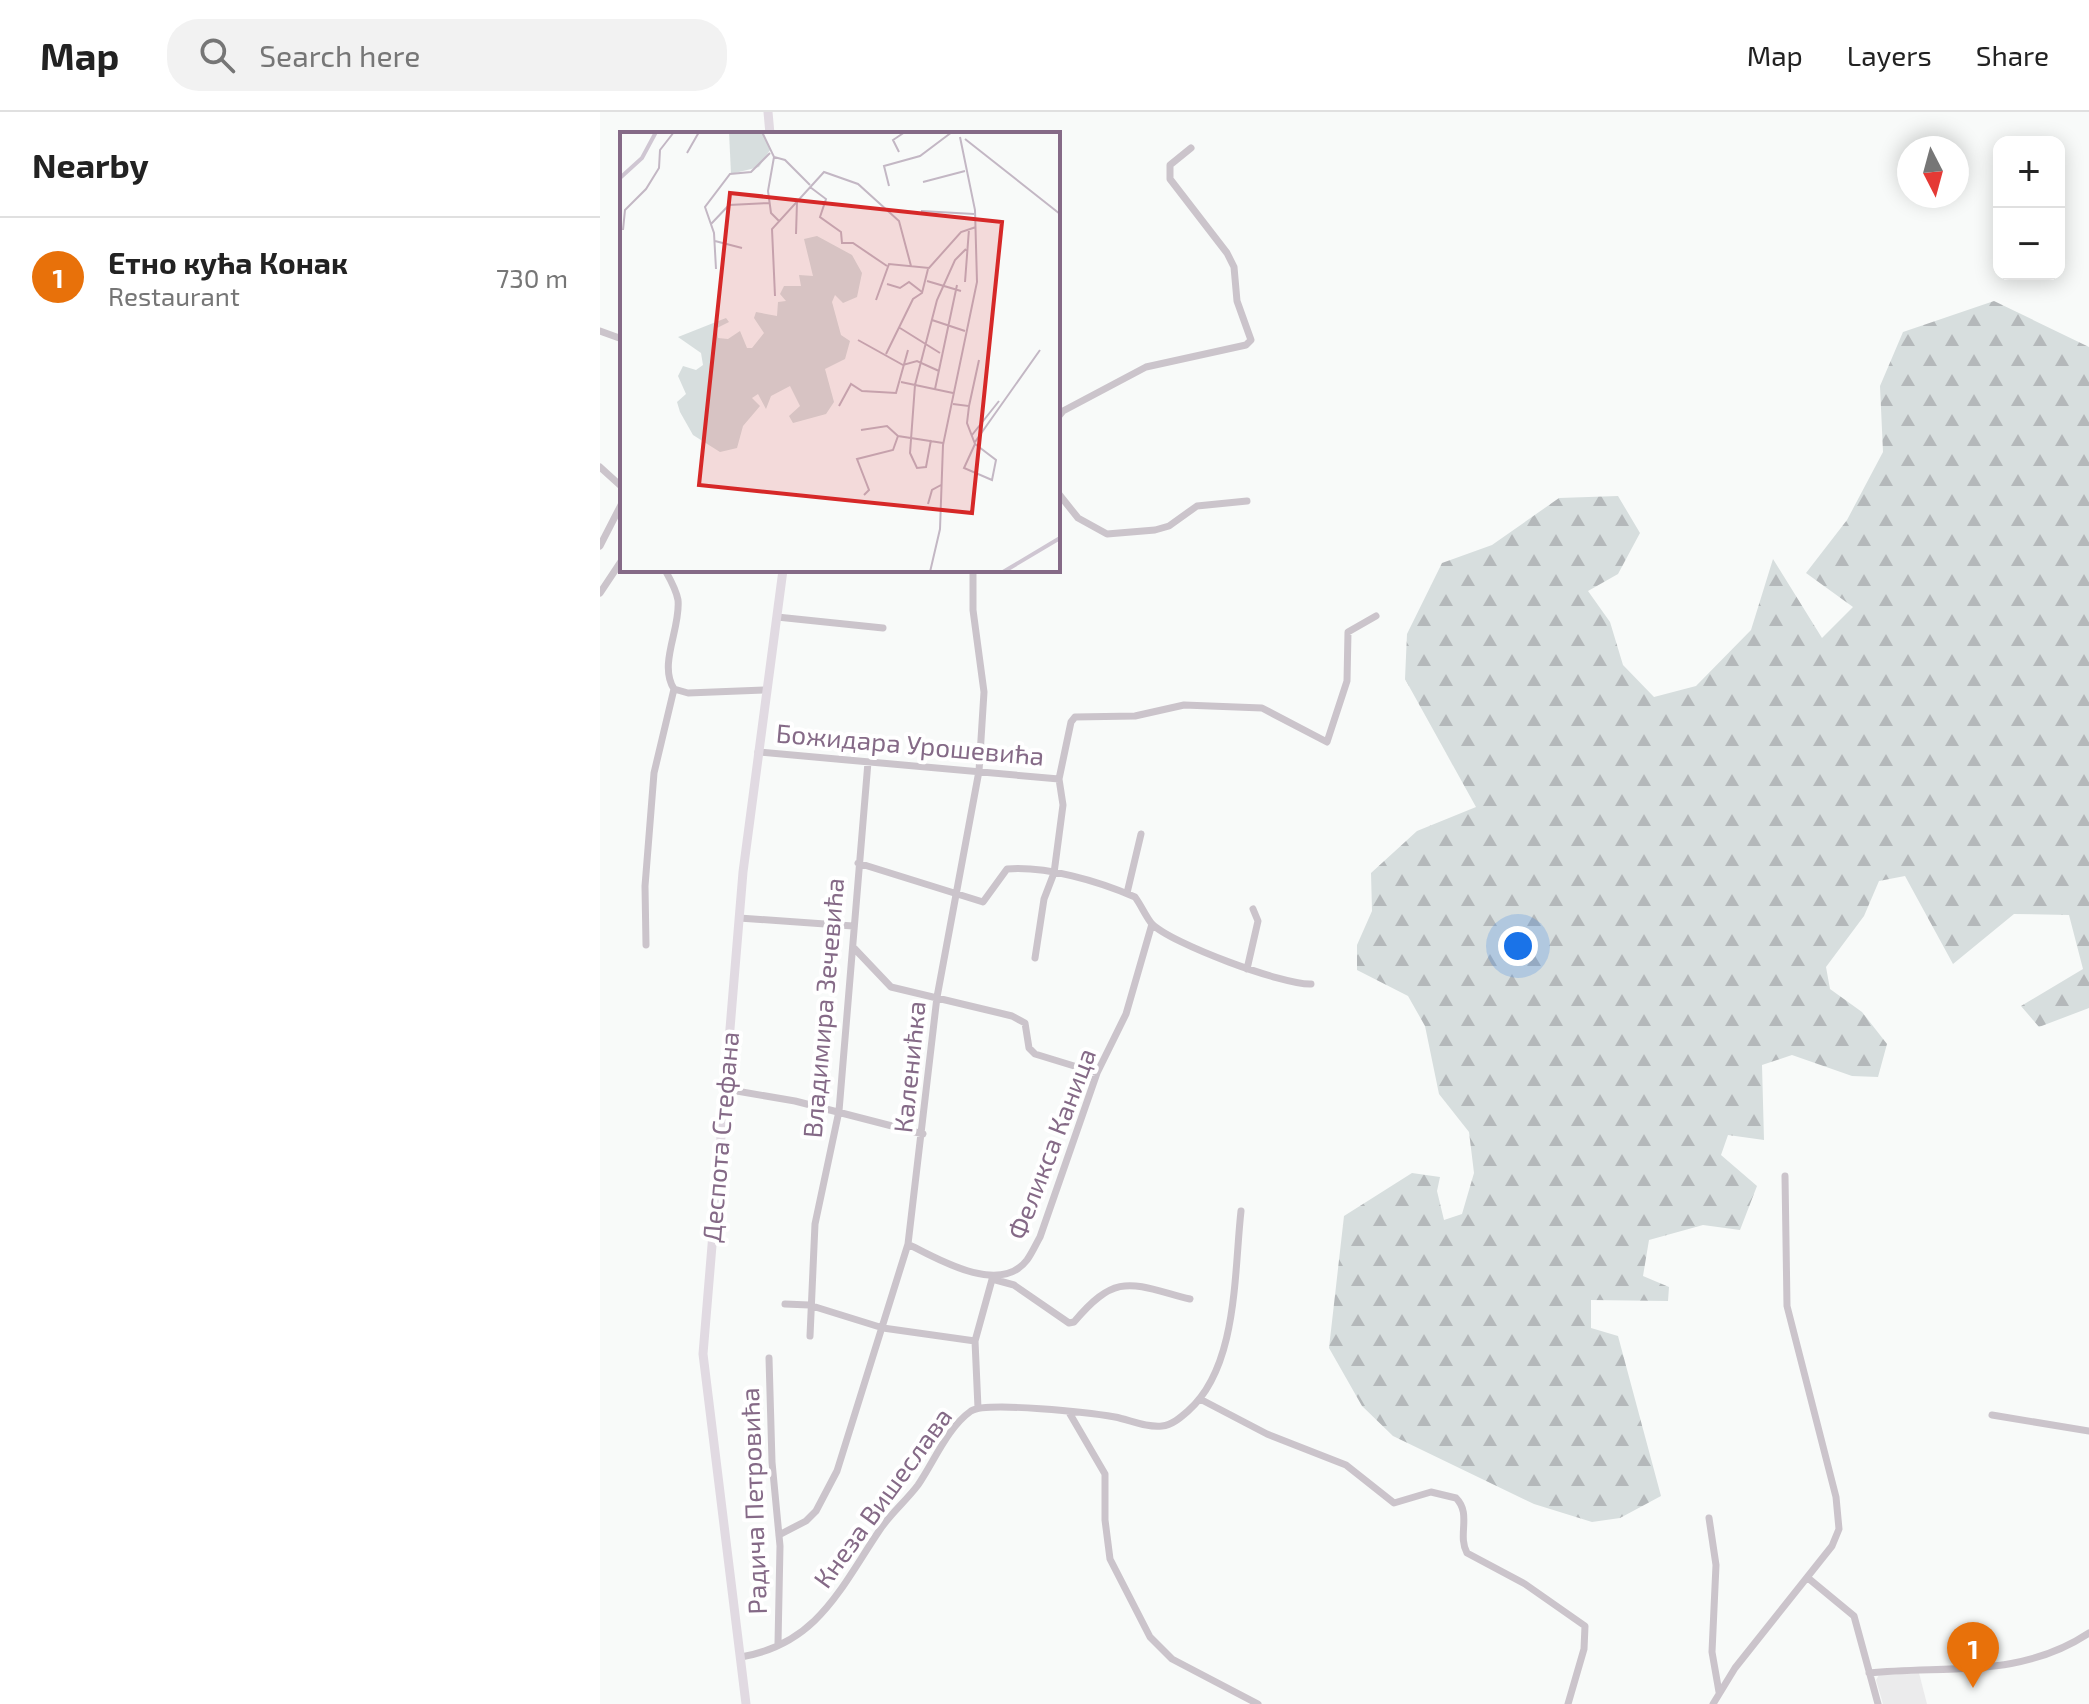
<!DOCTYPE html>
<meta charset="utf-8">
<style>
:root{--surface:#fff;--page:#f2f2f2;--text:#222;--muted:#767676;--line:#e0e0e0;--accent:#40772a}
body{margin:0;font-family:"Exo 2",sans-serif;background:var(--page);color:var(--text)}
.controls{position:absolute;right:24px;top:24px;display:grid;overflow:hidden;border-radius:16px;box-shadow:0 4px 20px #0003}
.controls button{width:72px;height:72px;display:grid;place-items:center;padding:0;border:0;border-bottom:2px solid var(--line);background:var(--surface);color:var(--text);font:40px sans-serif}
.compass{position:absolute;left:1297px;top:24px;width:72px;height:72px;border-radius:50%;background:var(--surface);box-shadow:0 4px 20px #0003;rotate:174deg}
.you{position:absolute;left:918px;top:834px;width:28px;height:28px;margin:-20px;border:6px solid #fff;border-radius:50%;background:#1a73e8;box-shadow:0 0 0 12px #1a73e833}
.badge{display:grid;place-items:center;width:52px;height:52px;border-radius:50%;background:var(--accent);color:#fff;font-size:26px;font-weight:700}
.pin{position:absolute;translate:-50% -66px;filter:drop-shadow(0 2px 4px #0008)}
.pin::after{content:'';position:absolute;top:42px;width:28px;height:24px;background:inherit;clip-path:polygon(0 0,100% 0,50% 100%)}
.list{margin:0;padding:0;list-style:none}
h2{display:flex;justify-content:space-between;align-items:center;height:104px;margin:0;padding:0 32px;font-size:34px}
h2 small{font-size:26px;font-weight:400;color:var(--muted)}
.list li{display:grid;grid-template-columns:52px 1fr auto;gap:24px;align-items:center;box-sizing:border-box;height:120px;padding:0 32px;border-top:2px solid var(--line)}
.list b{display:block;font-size:30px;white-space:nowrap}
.list p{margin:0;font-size:26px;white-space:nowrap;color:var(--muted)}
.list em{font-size:26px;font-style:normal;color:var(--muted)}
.icon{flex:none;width:44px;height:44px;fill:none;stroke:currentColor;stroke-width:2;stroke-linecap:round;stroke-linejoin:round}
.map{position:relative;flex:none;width:1489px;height:1592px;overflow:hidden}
header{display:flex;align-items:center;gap:48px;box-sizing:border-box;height:112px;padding:0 40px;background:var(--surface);border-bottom:2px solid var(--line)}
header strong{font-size:38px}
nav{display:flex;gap:44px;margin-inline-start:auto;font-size:28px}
.search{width:560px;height:72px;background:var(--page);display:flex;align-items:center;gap:20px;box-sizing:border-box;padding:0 28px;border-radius:32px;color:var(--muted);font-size:30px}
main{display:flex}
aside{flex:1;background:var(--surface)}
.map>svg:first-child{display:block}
</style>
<header>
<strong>Map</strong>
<div class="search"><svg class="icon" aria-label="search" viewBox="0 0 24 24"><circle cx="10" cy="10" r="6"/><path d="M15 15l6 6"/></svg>Search here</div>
<nav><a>Map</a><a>Layers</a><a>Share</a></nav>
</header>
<main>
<aside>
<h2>Nearby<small></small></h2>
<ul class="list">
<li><span class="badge" style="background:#e8710a">1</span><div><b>Етно кућа Конак</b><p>Restaurant</p></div><em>730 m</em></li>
</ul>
</aside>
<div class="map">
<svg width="1489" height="1592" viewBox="0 0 1489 1592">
<defs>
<pattern id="forest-firs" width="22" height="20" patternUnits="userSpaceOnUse" patternTransform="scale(2)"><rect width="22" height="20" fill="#d7dede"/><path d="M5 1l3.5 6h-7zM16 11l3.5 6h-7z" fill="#b4b8ba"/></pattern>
</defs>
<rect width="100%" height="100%" fill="#f8faf9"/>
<path fill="#ebebec" d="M1319 1561 1327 1592H1283L1276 1568 1279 1563Z"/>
<path fill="url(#forest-firs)" d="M1394 189 1489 235V896L1439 915 1421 894 1483 857 1469 803 1414 802 1353 852 1305 764 1279 769 1264 804 1226 855 1230 877 1262 900 1287 932 1278 965 1252 964 1192 943 1162 953 1164 1028 1128 1023 1121 1043 1157 1074 1140 1118 1103 1113 1049 1128 1043 1164 1069 1175 1068 1189 991 1188V1216L1018 1224 1061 1384 1020 1406 992 1410 934 1392 793 1324 762 1294 729 1236 744 1104 812 1061 840 1065 837 1079 844 1108 862 1102 874 1061 869 1020 839 982 825 914 808 884 757 858V833L772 799 771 761 817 719 876 695 805 567 807 522 842 451 892 433 959 386 1018 384 1040 421 1018 462 988 479 1010 510 1023 553 1054 585 1096 574 1151 518 1173 447 1222 526 1253 495 1206 461 1247 408 1283 340 1280 274 1303 220Z"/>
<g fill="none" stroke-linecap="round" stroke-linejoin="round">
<path stroke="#cbc4cb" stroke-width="7" d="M0 219 22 227
M458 305 463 299 546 255 646 233 651 228 637 189 634 155 627 141 570 67V53L591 36
M0 355 22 375
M458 381 478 406 507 422 555 418 569 414 597 394 647 389
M0 434 22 391
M65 458C70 467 76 477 78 488 81 516 58 552 74 577L88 581 166 578
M0 481 22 448
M177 505 283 516
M158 640 459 667
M258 751 383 790 407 757C447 754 498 769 535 785 541 793 546 805 552 812 572 832 683 873 711 872
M527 781 541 722
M139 806 253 814
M46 833 45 774 54 661 74 577
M253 835 291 875 412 904 425 911 429 936 435 942 497 961
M435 846 444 787 454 761 463 693 459 667 471 610 475 605 535 604 584 593 662 596 727 630 747 569 748 520 776 504
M647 857 658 809 653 797
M125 977 195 989 323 1022
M308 1132C337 1147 400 1184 427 1148 432 1141 436 1132 440 1125L497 961 526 902 552 812
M392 1167 414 1173 469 1211 474 1210C517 1159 531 1172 590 1187
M185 1192 209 1193 283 1216 375 1229
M210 1224 215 1112 239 999 268 650
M169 1246 172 1350 180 1434 178 1531
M600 1287 667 1322 746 1353 794 1391 831 1380 856 1386C872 1402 857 1423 867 1441L925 1472 985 1514 984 1537 968 1592
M378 1296 375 1229 393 1164
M470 1302 505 1362V1408L510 1447 550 1525 572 1547 658 1592
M1392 1303 1489 1319
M1109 1406 1116 1453 1112 1540 1119 1580
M179 1423 206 1409 216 1399 237 1359 308 1132 337 885 379 659 384 580 373 498V458
M1208 1466 1254 1504 1278 1592
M141 1545C217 1532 240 1477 279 1419 290 1402 306 1389 318 1373 334 1350 347 1316 371 1299 387 1289 492 1301 515 1305 530 1308 547 1316 562 1314 572 1313 580 1306 588 1299 638 1255 634 1161 641 1099
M1269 1561C1346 1553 1420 1567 1489 1521
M1113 1592 1135 1556 1232 1434 1239 1417 1236 1385 1187 1194 1185 1064"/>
<path stroke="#e1dae2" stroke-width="9" d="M168 0 170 22
M146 1592 103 1242 143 760 183 458"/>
</g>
<g text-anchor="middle" stroke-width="8" stroke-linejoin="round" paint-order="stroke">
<g font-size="26" fill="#856a87" stroke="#fff">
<text transform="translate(310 633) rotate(5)" y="9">Божидара Урошевића</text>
<text transform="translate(224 896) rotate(-85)" y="9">Владимира Зечевића</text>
<text transform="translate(310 955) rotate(-84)" y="9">Каленићка</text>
<text transform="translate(121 1025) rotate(-85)" y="9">Деспота Стефана</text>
<text transform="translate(452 1032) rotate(-69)" y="9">Феликса Каница</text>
<text transform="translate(283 1386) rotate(-54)" y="9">Кнеза Вишеслава</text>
<text transform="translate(154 1389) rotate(-92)" y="9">Радича Петровића</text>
</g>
</g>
<g transform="translate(20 20)">
<rect width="440" height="440" fill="#f8faf9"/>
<path d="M197 104 232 123 242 141 237 165 223 171 215 163 212 170 221 203 230 209 225 227 205 237 214 270 206 282 173 291 169 284 180 274 170 254 151 264 146 277 138 262 132 266 140 274 123 294 117 316 100 320 73 303 60 280 57 270 66 262 58 244 63 234 76 238 83 233 81 221 58 205 106 186 109 190 97 196 98 206 108 207 120 199 127 216H132L144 201 134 186 136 180 157 184 158 170 166 169 160 162 164 154H181L179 143 193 144 184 107Z" fill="#d7dede"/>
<path d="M109 0H143L150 18 139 35 111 42Z" fill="#d7dede"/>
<path fill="none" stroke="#cfc6d2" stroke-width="4" d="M0 46 22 26 36 0M383 440 440 406"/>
<path fill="none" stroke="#c3b7c4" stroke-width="2" d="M142 0 154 25 165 28 190 53M345 7 440 82M279 20 273 8 285 0M67 21 79 0M154 25 148 59 151 81 159 89M303 50 345 39M269 54 264 34 300 24 332 0M190 55 206 67 200 85 221 100 222 111H233L267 134M301 79 354 82M91 92 109 73 149 71M3 98 5 78 26 57 39 36 40 18 54 0M176 102 177 70M95 109 122 116M96 137 94 101 85 75 110 42 131 40 150 21M307 149 341 159M345 150 349 97M267 152 280 156 289 150 302 160M155 164 152 97 204 40 238 52 279 89 291 134M256 168 269 132 309 136 341 100 356 95M312 188 345 199M280 196 320 221M238 208 283 233 297 229 319 239M266 222 293 167 302 161 308 137M281 250 333 261M315 257 337 153M333 272 349 274 347 291 355 312 376 328 372 348 344 336 355 312M219 274 231 252 242 259 276 261 288 218M349 274 359 228M241 298 267 294 278 304 323 311M352 303 379 269M311 308 306 335 297 336 290 321 295 253 317 168 335 128 346 117M355 310 420 218M244 363 249 358 237 327 273 318 278 304M308 372 312 358 321 353M310 440 320 397 323 313 357 150 355 78 340 5"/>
<path fill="#d62828" fill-opacity="0.15" stroke="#d62828" stroke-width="4" d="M110 61 382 90 352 381 79 353Z"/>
<rect width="440" height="440" fill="none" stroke="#856a87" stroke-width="4"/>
</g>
</svg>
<div class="controls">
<button>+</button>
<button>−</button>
</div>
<svg class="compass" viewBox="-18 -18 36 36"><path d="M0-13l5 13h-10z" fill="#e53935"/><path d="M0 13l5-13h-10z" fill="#767676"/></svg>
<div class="you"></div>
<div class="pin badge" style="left:1373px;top:1576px;background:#e8710a">1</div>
</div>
</main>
